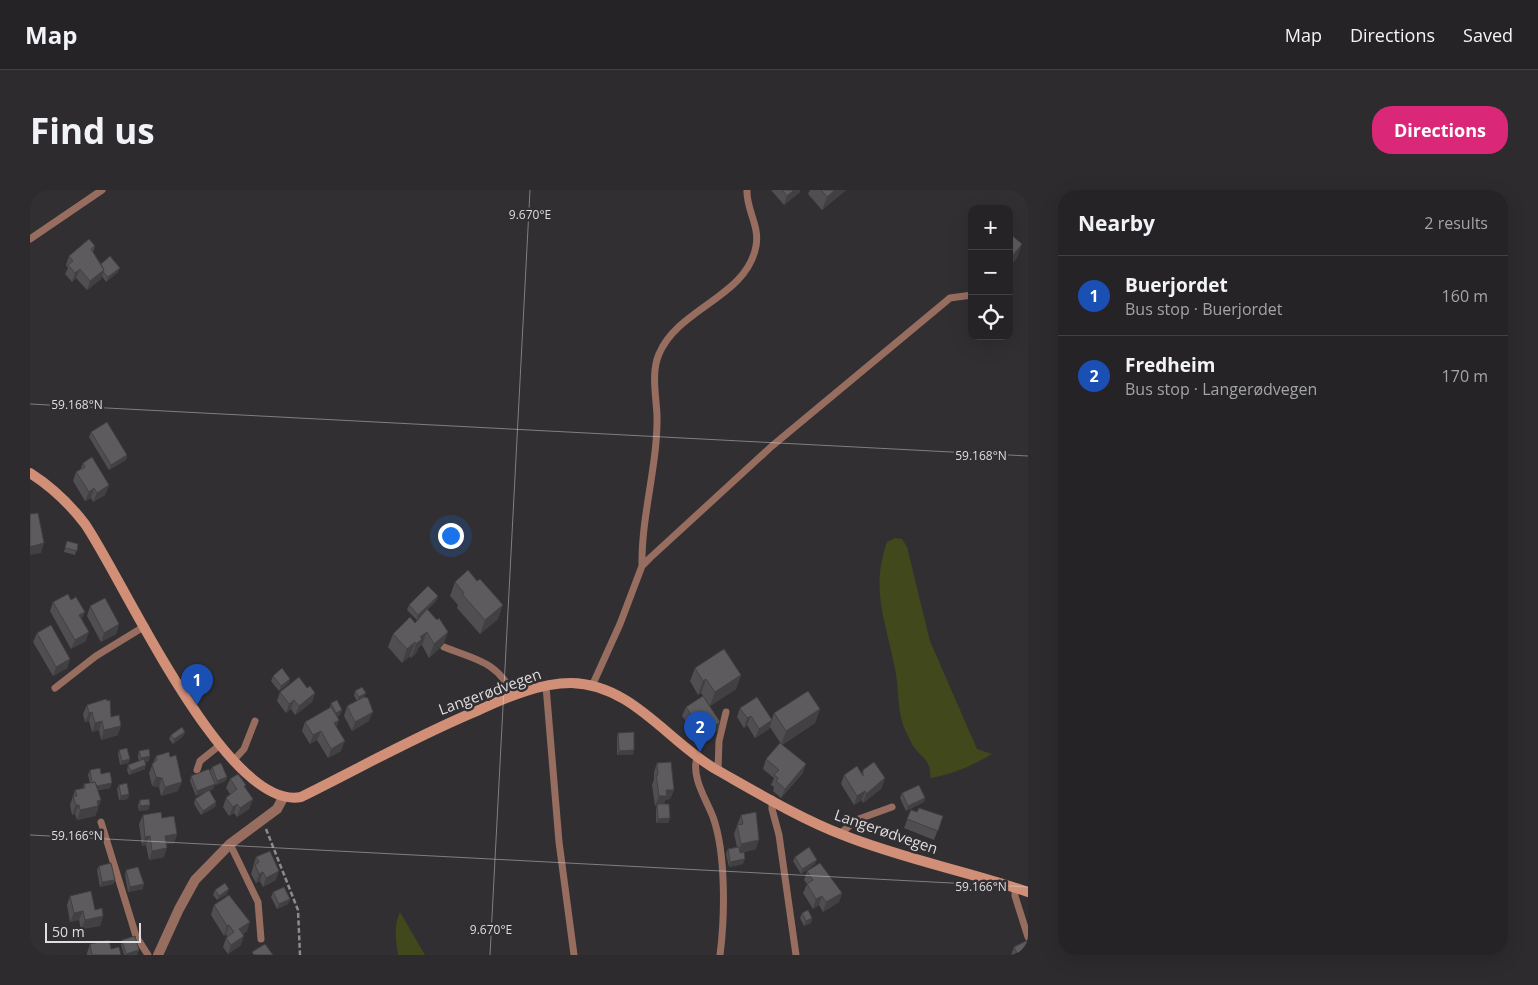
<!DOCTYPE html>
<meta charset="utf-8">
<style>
:root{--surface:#252326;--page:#2d2b2e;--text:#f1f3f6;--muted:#a3a4a7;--line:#424043;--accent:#db2777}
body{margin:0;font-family:"Open Sans",sans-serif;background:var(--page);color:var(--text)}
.controls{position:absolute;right:15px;top:15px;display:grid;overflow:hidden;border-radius:10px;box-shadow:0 5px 20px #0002}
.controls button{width:45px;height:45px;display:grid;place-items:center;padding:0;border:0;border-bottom:1px solid var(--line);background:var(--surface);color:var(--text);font:25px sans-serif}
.scale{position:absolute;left:15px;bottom:12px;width:96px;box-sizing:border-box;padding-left:5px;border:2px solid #dfdddf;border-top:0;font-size:14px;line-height:18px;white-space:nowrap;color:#dfdddf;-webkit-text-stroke:4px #312f32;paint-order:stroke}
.you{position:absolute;left:420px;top:345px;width:18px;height:18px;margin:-12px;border:4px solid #fff;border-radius:50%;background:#1a73e8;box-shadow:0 0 0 8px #1a73e833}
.badge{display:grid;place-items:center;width:32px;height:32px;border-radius:50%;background:var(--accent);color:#fff;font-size:16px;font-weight:700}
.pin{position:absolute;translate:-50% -41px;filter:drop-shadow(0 1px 2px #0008)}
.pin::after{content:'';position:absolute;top:26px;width:18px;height:15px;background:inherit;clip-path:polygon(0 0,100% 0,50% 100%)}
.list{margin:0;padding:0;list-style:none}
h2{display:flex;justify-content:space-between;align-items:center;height:65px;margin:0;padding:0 20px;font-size:21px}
h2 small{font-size:16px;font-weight:400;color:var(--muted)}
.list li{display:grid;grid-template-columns:32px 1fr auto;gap:15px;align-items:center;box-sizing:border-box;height:80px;padding:0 20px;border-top:1px solid var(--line)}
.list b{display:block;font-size:19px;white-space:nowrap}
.list p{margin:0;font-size:16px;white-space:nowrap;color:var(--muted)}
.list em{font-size:16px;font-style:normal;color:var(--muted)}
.icon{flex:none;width:28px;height:28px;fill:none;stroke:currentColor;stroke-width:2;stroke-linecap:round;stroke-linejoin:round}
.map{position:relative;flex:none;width:998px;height:765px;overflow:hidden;border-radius:20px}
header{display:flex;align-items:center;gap:30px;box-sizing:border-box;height:70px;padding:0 25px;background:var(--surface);border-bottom:1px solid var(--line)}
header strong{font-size:24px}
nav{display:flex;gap:28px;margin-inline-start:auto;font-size:18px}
.intro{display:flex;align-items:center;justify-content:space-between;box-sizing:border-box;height:120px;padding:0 30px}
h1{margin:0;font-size:35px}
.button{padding:12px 22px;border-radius:20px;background:var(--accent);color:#fff;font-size:18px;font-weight:700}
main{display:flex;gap:30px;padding:0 30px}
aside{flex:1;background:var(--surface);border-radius:20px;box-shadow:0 5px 20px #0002}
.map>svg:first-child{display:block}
</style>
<header>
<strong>Map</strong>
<nav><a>Map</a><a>Directions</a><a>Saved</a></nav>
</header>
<div class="intro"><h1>Find us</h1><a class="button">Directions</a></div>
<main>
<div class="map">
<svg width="998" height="765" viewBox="0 0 998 765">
<rect width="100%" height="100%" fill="#312f32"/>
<path fill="#40481c" d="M865 348 872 349 877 357 900 451 947 559 962 564C943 575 922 585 900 588 902 571 892 568 883 556 880 550 876 542 873 535 867 516 869 498 865 479 856 432 840 400 857 352Z
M370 722 395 765H368C366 750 363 736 370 722Z"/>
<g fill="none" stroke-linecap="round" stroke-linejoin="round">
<path stroke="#8d8b8e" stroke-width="2.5" stroke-dasharray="5 2.5" stroke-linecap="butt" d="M236 639 268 720 270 765"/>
<path stroke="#976d5f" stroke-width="7" d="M0 49 72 0
M612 376C611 326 628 275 627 225 626 205 621 182 629 164 648 118 717 107 726 56 730 36 716 19 717 0
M414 457C447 470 467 471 484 506
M516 496 529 652 544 765
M562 496 590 434 612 376 621 367 742 256 920 108 942 105
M25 498 66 466 115 436
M667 568C661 587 676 609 683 627 696 663 695 726 690 765
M204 570 214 559 225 531
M167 580 170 571 190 555
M688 580 689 551 696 522
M742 609V619L749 645 766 765
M71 632 106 746 118 765
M810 644 826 630 862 617
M200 654 228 712 231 749
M985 698V706L998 747"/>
<path stroke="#976d5f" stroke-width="10" d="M128 765 149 719 165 690 200 654 247 619 253 608"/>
<path stroke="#d18f77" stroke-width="10" d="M0 283C22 297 39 313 55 334 93 389 196 622 271 607 330 578 388 545 449 520 477 507 510 493 541 493 602 494 638 552 687 580 726 602 771 629 813 645 873 669 937 681 998 702"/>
</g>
<path fill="#504e51" d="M741 0H770V2L754 15Z
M780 0H816L792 20 778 4Z
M65 56 63 62 71 74 88 82 76 92 72 86 71 89 57 100 46 88 42 92 35 84 38 78 36 75 39 66Z
M61 242 97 265 96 270 79 280 59 247Z
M53 273 79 295 75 305 63 312 61 308 55 311 43 291 46 282 50 280Z
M37 351 48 354 45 365 34 362Z
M447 391 468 429 450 444 427 418 428 415 420 406 425 392Z
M408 406 406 411 397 420 418 442 413 455 399 468 392 455 388 458 387 462 381 468 380 466 372 473 358 457 363 444 385 433 393 424 387 430 377 420 379 415Z
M41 410 52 429 56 451 41 459 20 421 23 412Z
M60 416 89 434 86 444 71 452 57 426Z
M7 443 40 469 37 478 23 486 3 452Z
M665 478 711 485 706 499 680 516 671 503 668 505 660 491Z
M243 486 259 493 249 501 241 491Z
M277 498 285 503 282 512 265 525 261 519 256 523 247 511 250 502Z
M325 501 334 507 339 531 322 541 314 526 317 516 327 511 324 506Z
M301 513 310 525 307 527 309 530 306 537 311 561 298 568 287 550 280 554 272 541 275 532 300 518Z
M57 515 81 527 88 545 71 550 69 540 62 542 59 531 55 532 53 524Z
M656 517 690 532 687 541 675 549 667 540 665 541 663 533 659 535 652 526Z
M710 518 742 529 744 523 790 519 785 533 752 555 776 574 772 584 751 608 743 601 744 597 741 595 744 588 733 579 736 569 751 554 740 537 739 539 725 548 717 535 714 538 707 527Z
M155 542 153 546 143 554 139 549 141 545Z
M588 543 603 565H587V548Z
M89 560 100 569 98 573 90 575 88 564Z
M109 561 119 571 115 572V579L99 585 97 580 98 575 109 571 108 566Z
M126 566 148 601 131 606 129 597 122 596 119 583Z
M627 573 644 600 640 609 635 610 634 614 640 628 638 633H626V619L627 615 625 616 622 595 624 589V582Z
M182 577 197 587 195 591 186 595 185 594 183 599 179 601 186 612 185 617 171 625 164 614 165 609 178 601 166 606 160 591 161 586 180 581Z
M60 580 71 584 80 598 68 600V619L65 626 47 630 45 624 42 625 40 615 45 600 53 598 54 594 60 593 58 585Z
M833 580 852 598 833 613 832 610 824 615 811 594 814 585 832 583Z
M200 589 215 598 223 609 219 619 207 627 204 623 199 626 193 617 196 608 200 604 196 598Z
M89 595 99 604 98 609 89 610 87 599Z
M872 603 895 608 894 612 876 621 870 608Z
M110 610 120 615 118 620 109 621 108 615Z
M881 620 887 622 913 626 904 650 874 638Z
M113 625 132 628 147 644 144 653 136 654 134 667 119 670 116 655 112 656 109 634Z
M711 625 726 659 710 663 713 674 699 677 696 664 698 659 707 657 704 644Z
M226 667 246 690 233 697 230 691 226 693 221 684Z
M765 667 785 674 771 684 763 671Z
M69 676 85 690 83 694 70 697 67 680Z
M96 680 113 699 98 702 95 685Z
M777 681 812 703 809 712 793 722 789 715 783 719 773 703 777 694 774 690Z
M185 700 197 704 187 710 183 705Z
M243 702 260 709 258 714 247 719 241 707Z
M40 706 65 720 73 726 70 736 51 739 49 730 40 732 37 715Z
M184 715 217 741 213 744 211 755 198 764 193 757 196 748 197 747 196 744 194 746 181 725Z
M772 723 782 728 781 733 774 736 770 728Z
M92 750 109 760 107 765H94L91 755Z
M60 754 81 759 91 765H57V763Z
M984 757 998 765H981Z"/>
<path fill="#414042" d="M764 0H770V2L754 15 757 6Z
M805 0H816L792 20 797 7Z
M992 54 987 68 979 78V70Z
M90 78 88 82 76 92 78 87Z
M50 79 46 88 42 92 45 83Z
M74 80 71 89 57 100 60 91Z
M97 265 96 270 79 280 81 275Z
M79 295 75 305 63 312 67 303Z
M64 298 61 308 55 311 59 302Z
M14 353 11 363 0 365V357Z
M408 406 406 411 387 430 388 425Z
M473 415 468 429 450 444 455 430Z
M55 422 51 431 49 425Z
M89 434 86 444 71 452 74 443Z
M59 442 56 451 41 459 45 450Z
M397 442 392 455 388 458 387 462 381 468 386 454 390 447Z
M418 442 413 455 399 468 404 454Z
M385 452 380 466 372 473 377 459Z
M40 469 37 478 23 486 26 477Z
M711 485 706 499 680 516 685 502Z
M260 489 259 493 249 501 251 496Z
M676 489 671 503 668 505 673 491Z
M285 503 282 512 265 525 269 516Z
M336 503 334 508 327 512 329 507Z
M264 510 261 519 256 523 259 514Z
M790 519 785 533 751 555 756 541Z
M312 520 310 525 305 528 306 523Z
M62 522 59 531 55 532 59 523Z
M343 522 339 531 322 541 325 532Z
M666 523 663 533 659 535 662 526Z
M721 526 717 535 714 538 717 528Z
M309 530 305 540 304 533Z
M671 530 667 540 665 541 669 532Z
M742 530 739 539 725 548 729 539Z
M72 531 69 540 62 542 65 533Z
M690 532 687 541 675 549 679 540Z
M91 536 88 545 71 550 74 540Z
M291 541 287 550 280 554 283 545Z
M155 542 153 546 143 554 144 549Z
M315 551 311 561 298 568 301 559Z
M604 560 603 565H587L589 561Z
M120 566 119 571 109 573 111 568Z
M100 569 98 573 90 575 92 571Z
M776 574 772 584 751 608 755 599Z
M116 575 115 579 99 585 101 581Z
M126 587 132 588 129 597 122 596Z
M197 587 195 591 186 595 187 591Z
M855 588 852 598 833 613 836 604Z
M152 592 148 601 131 606 135 597Z
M82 593 80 598 61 602 62 597Z
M185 594 183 599 166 606 167 601Z
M636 600H644L640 609 635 610 633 615 625 616 629 606Z
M835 601 832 610 824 615 827 606Z
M99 604 98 609 89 610 91 606Z
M895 608 894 612 876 621 878 616Z
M223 609 219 619 207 627 210 618Z
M71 610 65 626 47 630 50 620 67 611Z
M186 612 185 617 171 625 173 621Z
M207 614 204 623 199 626 203 617Z
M46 615H49L45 624 42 625Z
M120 615 118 620 109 621 110 616Z
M640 628 638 633H626L628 629Z
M147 644 144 653 132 655 135 646Z
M120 646 116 655 112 656 115 647Z
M729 650 726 659 708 663 711 654Z
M137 658 134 667 119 670 122 661Z
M715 669 713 674 699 677 700 672Z
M787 670 785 674 771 684 772 679Z
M249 681 246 690 233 697 236 688Z
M233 682 230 691 226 693 229 684Z
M85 690 83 694 70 697 72 692Z
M114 694 113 699 98 702 100 697Z
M199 699 197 704 187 710 189 706Z
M812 703 809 712 793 722 796 712Z
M792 706 789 715 783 719 786 709Z
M260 709 258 714 247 719 249 714Z
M53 721 49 730 40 732 44 723Z
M73 726 70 736 51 739 55 730Z
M782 728 781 733 774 736 776 731Z
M220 732 217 741 206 748 209 739Z
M199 735 196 744 194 746 197 736Z
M214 746 211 755 198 764 201 755Z
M109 760 107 765H96V764Z"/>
<path fill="#5d5b5e" stroke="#414042" d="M752 0H764L757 6Z
M791 0H805L797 7Z
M979 43 992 54 979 70Z
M59 49 65 56 61 59 74 80 60 91 50 79 45 83 38 75 43 71 39 66Z
M80 66 90 78 78 87 73 82 74 80 71 74Z
M77 232 97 265 81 275 61 242Z
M62 267 79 295 67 303 64 298 59 302 46 282 55 277 53 273Z
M8 323 14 353 0 357V324Z
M37 351 48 354 47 361 35 358Z
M438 380 447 391 450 389 473 415 455 430 432 404 434 403 425 392Z
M398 396 408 406 388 425 379 415Z
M38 404 41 410 46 407 55 422 49 425 59 442 45 450 23 412Z
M75 408 89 434 74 443 60 416Z
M397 419 407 430 409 428 418 442 404 454 397 442 390 447 392 449 386 454 385 452 377 459 363 444 380 427 385 433Z
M21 435 40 469 26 477 7 443Z
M694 459 711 485 685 502 676 489 673 491 665 478Z
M252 478 260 489 251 496 243 486Z
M269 487 277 498 280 496 285 503 269 516 264 510 259 514 250 502Z
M332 497 336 503 329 507 325 501Z
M778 501 790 519 756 541 744 523Z
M673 506 690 532 679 540 671 530 669 532 666 523 662 526 656 517Z
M334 507 338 508 343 522 325 532 317 516Z
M727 507 742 530 729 539 721 526 717 528 710 518Z
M76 509 77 511 80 510 81 527 89 525 91 536 74 540 72 531 65 533 62 522 59 523 57 515Z
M307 510 312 520 306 523 301 513Z
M301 517 309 530 304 533 315 551 301 559 291 541 283 545 275 532Z
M152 537 155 542 144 549 141 545Z
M604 542V560L589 561 588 543Z
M750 553 776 574 755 599 746 591 748 588 744 585 749 580 736 569Z
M97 558 100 569 92 571 89 560Z
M119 559 120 566 111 568 109 561Z
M139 562 140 567 146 565 152 592 135 597 132 588 126 587 122 574 127 570 126 566Z
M114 569 116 575 101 581 98 575Z
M641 572 644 600H636L637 606H629L626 585H628L627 573Z
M844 572 855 588 836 604 835 601 827 606 814 585 827 576 833 586V580Z
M191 573 197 587 187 591 182 577Z
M70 578 71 584 80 582 82 593 67 596 65 592 62 593 60 580Z
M179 579 185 594 167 601 161 586Z
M208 584 216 595 214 596 223 609 210 618 207 614 203 617 196 608 207 599 200 589Z
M65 592 71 610 67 611 68 616 50 620 49 615H46L43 606H47L45 600 55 598 54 594Z
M97 593 99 604 91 606 89 595Z
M889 595 895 608 878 616 872 603Z
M179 600 186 612 173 621 165 609Z
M119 609 120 615 110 616V610Z
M627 614H639L640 628 628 629Z
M889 618 913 626 908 641 877 629 881 620 887 622Z
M131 622 132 628 144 626 147 644 135 646 137 658 122 661 120 646 115 647 113 625Z
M726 622 729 650 711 654 707 635 713 634 711 625Z
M709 657 710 663 714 662 715 669 700 672 698 659Z
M779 657 787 670 772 679 765 667Z
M240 661 249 681 236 688 233 682 229 684 225 675 229 672 226 667Z
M81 673 85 690 72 692 69 676Z
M790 673 812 703 796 712 792 706 786 709 777 694 783 690 777 681Z
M108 677 114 694 100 697 96 680Z
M195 693 199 699 189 706 185 700Z
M254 697 260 709 249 714 243 702Z
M61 701 65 720 72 718 73 726 55 730 53 721 44 723 40 706Z
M199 705 220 732 209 739 214 746 201 755 196 748 204 742 199 735 197 736 184 715Z
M778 720 782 728 776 731 772 723Z
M105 746 109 760 96 764 92 750Z
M79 750 81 759 89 757 91 765H62L60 754Z
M998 750V765H988L984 757Z
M235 754 243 765H224L222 762Z"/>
<path fill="none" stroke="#dfdddf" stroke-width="1" stroke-opacity="0.45" d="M0 214 998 266M0 645 998 697M460 765 500 0"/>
<g text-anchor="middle" stroke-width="5" stroke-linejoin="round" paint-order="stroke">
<g font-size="15" fill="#dfdddf" stroke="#312f32">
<text transform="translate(460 502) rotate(-20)" y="5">Langerødvegen</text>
<text transform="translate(856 642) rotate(19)" y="5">Langerødvegen</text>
</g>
</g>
<g font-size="12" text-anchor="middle" fill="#dfdddf" stroke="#312f32" stroke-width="5" stroke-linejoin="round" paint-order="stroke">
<text x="500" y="29">9.670°E</text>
<text x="47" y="219">59.168°N</text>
<text x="951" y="270">59.168°N</text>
<text x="47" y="650">59.166°N</text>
<text x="951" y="701">59.166°N</text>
<text x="461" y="744">9.670°E</text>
</g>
</svg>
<div class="controls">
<button>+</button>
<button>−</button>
<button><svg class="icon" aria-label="locate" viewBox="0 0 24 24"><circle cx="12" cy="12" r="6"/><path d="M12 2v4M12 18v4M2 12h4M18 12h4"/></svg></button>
</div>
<div class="scale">50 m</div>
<div class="you"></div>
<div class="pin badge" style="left:167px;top:515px;background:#1a4fb4">1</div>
<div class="pin badge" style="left:670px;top:562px;background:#1a4fb4">2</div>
</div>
<aside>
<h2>Nearby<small>2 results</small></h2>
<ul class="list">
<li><span class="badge" style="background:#1a4fb4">1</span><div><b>Buerjordet</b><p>Bus stop · Buerjordet</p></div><em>160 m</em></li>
<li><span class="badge" style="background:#1a4fb4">2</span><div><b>Fredheim</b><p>Bus stop · Langerødvegen</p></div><em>170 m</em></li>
</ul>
</aside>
</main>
